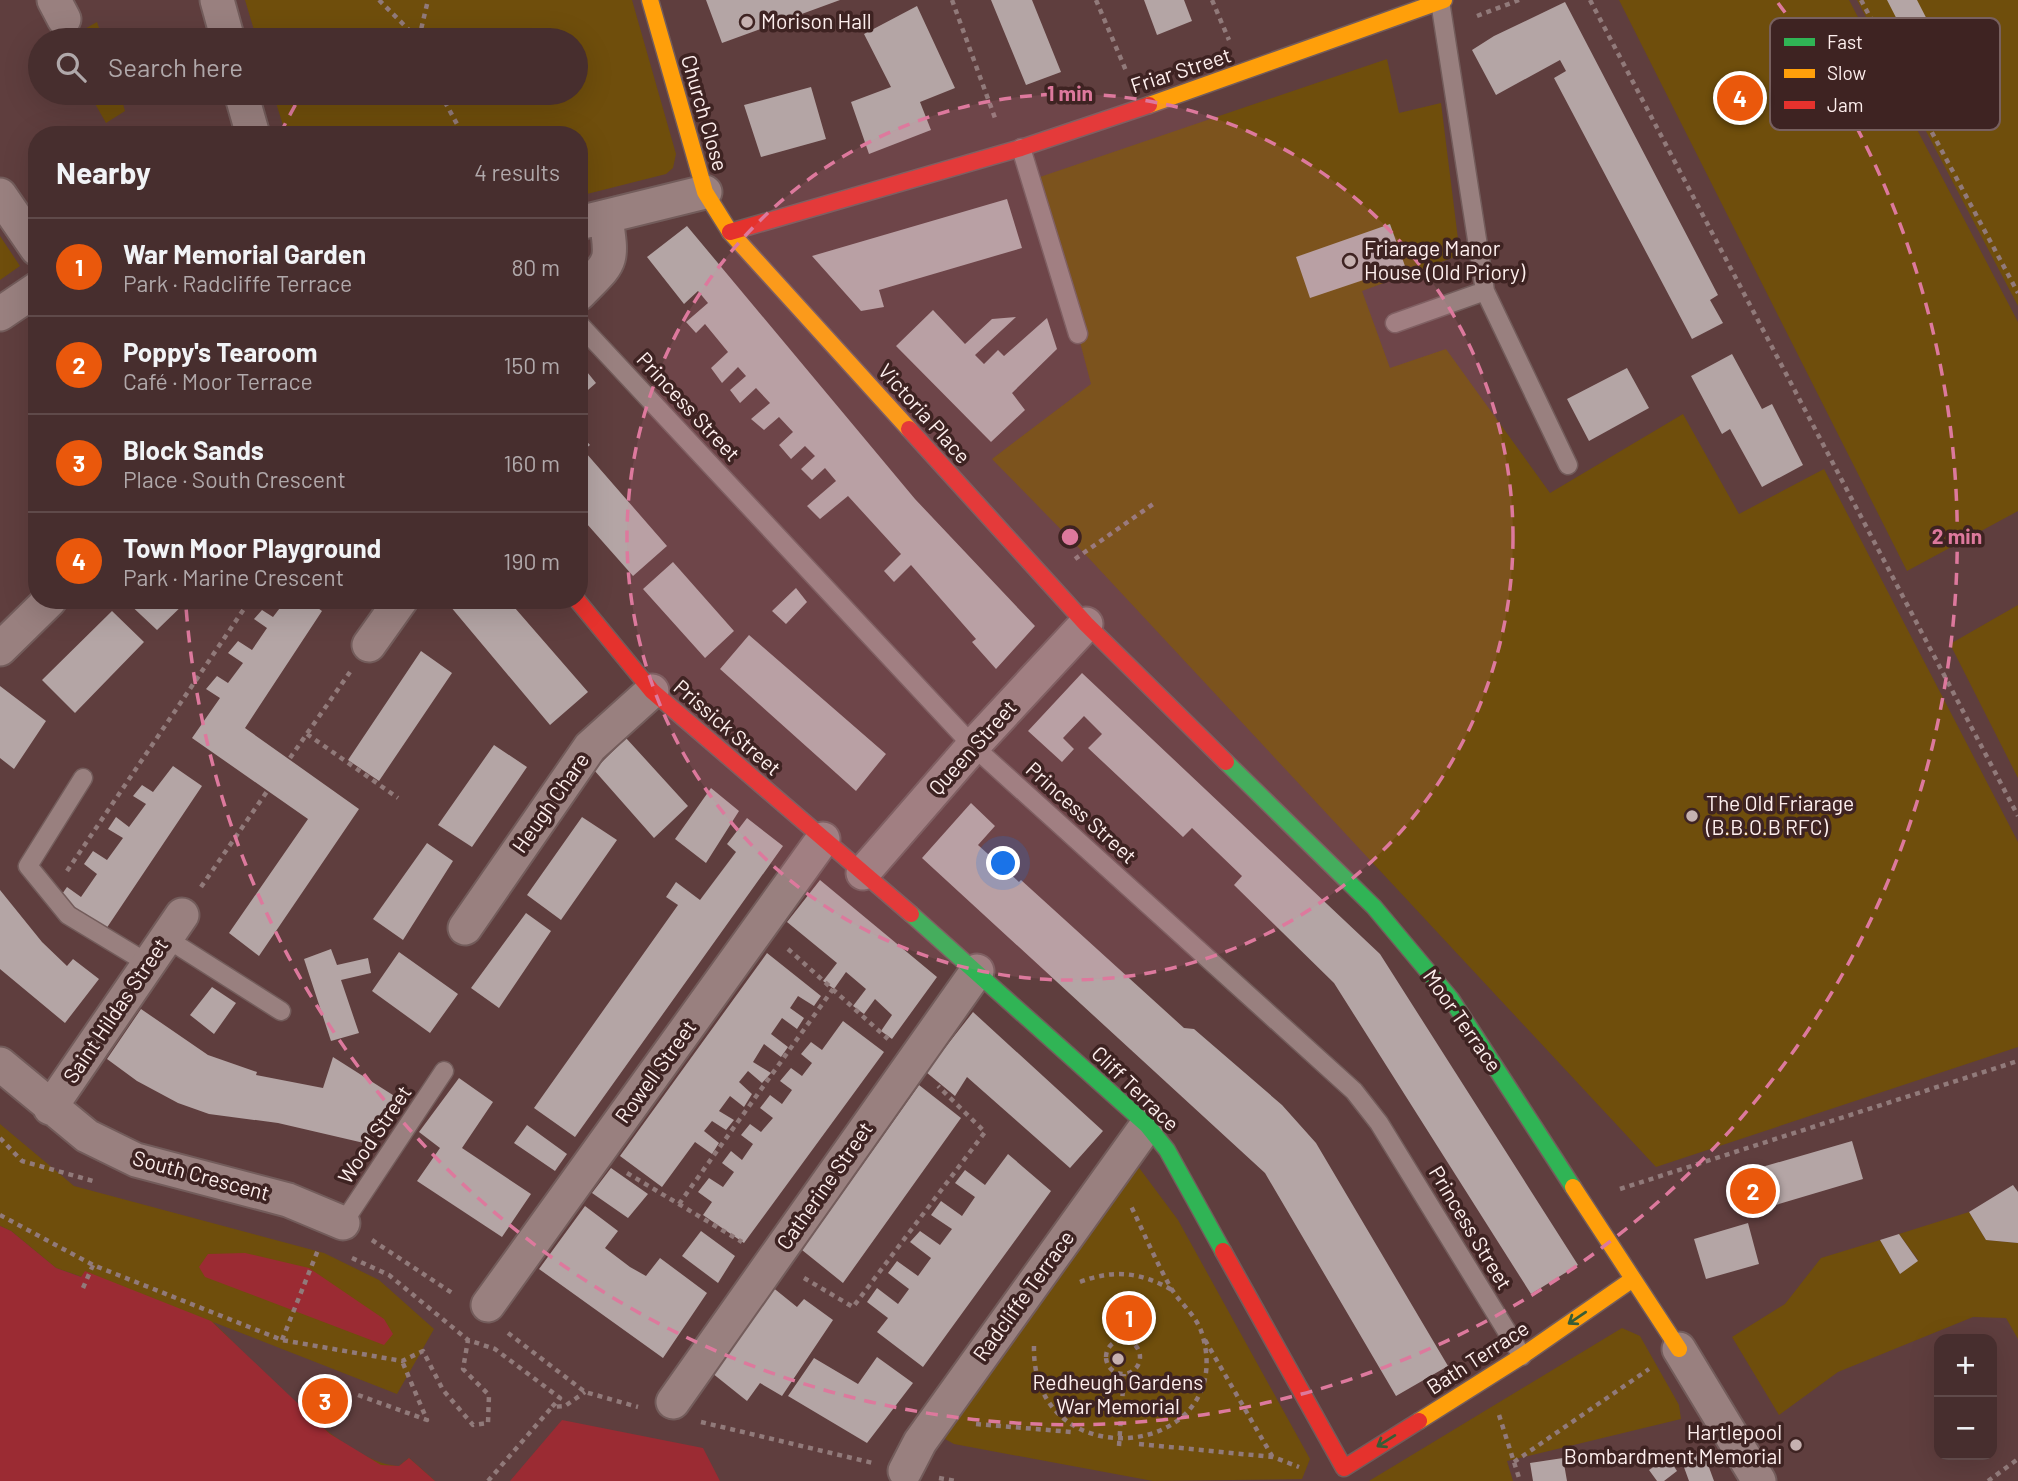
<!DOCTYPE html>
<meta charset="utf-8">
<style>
:root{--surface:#472e2e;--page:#513a3a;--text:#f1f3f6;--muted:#b0a8aa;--line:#5f4a4a;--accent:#ea580c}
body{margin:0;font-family:Barlow,sans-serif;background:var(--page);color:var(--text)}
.controls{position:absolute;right:21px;bottom:21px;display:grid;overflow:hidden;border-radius:14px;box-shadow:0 7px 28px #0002}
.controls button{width:63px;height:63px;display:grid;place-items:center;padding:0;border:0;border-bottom:2px solid var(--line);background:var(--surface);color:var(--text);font:35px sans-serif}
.you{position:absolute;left:1004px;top:864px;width:24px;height:24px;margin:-18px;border:5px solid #fff;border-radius:50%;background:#1a73e8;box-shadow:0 0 0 10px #1a73e833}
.badge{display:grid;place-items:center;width:46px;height:46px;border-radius:50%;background:var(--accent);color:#fff;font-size:23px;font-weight:700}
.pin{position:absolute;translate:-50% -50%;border:4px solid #fff;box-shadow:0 2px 7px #0006}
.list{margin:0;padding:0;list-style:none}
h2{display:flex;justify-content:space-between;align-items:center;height:91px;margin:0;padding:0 28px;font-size:30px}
h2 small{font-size:23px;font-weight:400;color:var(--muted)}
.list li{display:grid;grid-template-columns:46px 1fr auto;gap:21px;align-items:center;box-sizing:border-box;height:98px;padding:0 28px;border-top:2px solid var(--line)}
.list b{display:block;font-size:26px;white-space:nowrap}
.list p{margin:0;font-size:23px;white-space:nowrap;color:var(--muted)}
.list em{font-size:23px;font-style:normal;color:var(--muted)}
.icon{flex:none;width:38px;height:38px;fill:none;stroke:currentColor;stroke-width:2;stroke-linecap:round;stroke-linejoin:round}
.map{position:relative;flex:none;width:2018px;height:1481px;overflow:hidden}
.search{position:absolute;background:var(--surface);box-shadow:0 7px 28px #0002;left:28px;top:28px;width:560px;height:77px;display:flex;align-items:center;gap:18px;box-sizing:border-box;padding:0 24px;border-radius:38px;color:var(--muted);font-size:26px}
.panel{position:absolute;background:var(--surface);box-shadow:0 7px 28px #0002;left:28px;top:126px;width:560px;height:483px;border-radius:28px}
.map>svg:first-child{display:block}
</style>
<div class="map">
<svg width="2018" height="1481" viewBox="0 0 2018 1481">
<rect width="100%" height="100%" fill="#5f3e3e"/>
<path fill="#6f4e0c" d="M245 0H632L676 154 673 168 666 174 579 196V135H286L273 93H576V40H257Z
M1619 0H1849L2018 322V511L1907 571Z
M1857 0H2018V306Z
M97 22 103 40H65Z
M1387 59 1399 113 1441 103 1460 255 1362 291 1390 368 1446 349 1550 493 1683 414 1739 514 1824 469 2018 842V1047L1656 1167 1084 553 992 459 1091 384 1037 178Z
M89 93H120L125 111 106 123Z
M0 236 20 266 0 280Z
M2018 605V778L1950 644Z
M0 1124 74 1186 324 1253 379 1280 434 1329 397 1394 213 1322C255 1363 342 1463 399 1466L409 1458 435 1481H136L82 1277 56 1268 11 1231 0 1226Z
M1137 1165 1178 1220 1310 1459 1302 1479 1153 1481 954 1444 945 1439 954 1416Z
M1969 1212 1986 1240 2018 1243V1339L2006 1318 1973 1317 1838 1372 1779 1415 1732 1337 1785 1304 1821 1258 1880 1240 1900 1274 1918 1260 1899 1234Z
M1622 1328 1640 1336 1679 1405 1681 1419 1507 1461 1513 1481H1369Z"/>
<path fill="#9b2b33" d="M0 1226 11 1231 56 1268 81 1277 85 1271 211 1321 330 1434 381 1465 399 1466 409 1458 435 1481H0Z
M245 1253 309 1268 384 1319 393 1334 384 1345 205 1277 199 1267 208 1254Z
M562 1420 703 1448 720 1481H510Z"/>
<path fill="#b4a5a5" d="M706 0H840L722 43Z
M991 0H1032L1061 72 1026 85Z
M1144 0H1184L1192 21 1157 35Z
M1887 0H1917L1950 64 1960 58 1975 86 1931 109 1916 81 1926 76Z
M1565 2 1718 295 1710 300 1723 323 1692 339 1554 78 1566 71 1560 60 1496 95 1472 50 1494 36Z
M917 6 955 88 920 102 931 130 869 154 851 102 891 87 864 34Z
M811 87 826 139 761 157 744 105Z
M1007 199 1022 248 879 290 884 307 861 311 812 256Z
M1390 224 1405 266 1310 298 1296 257Z
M687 226 915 499 1035 626 996 669 972 642 976 639 911 565 894 582 884 571 901 554 848 496 820 519 807 506 836 481 825 468 812 480 801 469 815 456 805 446 791 459 779 445 793 432 779 417 764 430 751 419 770 403 756 388 740 403 730 390 746 376 738 367 722 383 711 368 728 352 705 324 696 333 686 322 708 303 698 291 684 304 647 257Z
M933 310 965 344 992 319 1016 317 975 355 984 364 998 350 1004 356 1047 318 1057 349 1012 393 1025 410 991 442 896 346Z
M1732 354 1762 409 1772 404 1803 465 1762 487 1730 429 1722 434 1691 376Z
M579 362 596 383 581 396 579 395Z
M1627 368 1649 408 1589 441 1567 399Z
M579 433 590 445 579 454Z
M586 453 667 546 633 576 579 515V458Z
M673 562 734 631 705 658 643 589Z
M796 588 807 602 786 624 772 611Z
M125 600H188L157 630Z
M286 600H307L322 611 245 728 359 809 259 956 229 933 308 819 192 738 220 698 206 689 217 676 228 683 243 663 228 653 238 641 252 650 267 628 254 619 262 610 273 617Z
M445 600H508L588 692 550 725Z
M112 611 144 642 75 713 42 680Z
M749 635 886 754 856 791 720 669Z
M421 651 452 673 379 781 348 760Z
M1082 673 1380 954 1578 1265 1531 1294 1334 983 1234 885 1242 876 1192 828 1183 837 1088 748 1102 734 1084 716 1063 738 1074 749 1062 762 1028 731Z
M0 686 46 721 14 769 0 758Z
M626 738 688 806 654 838 594 770Z
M494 745 527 767 472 847 438 825Z
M173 766 202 786 106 929 60 897 67 887 81 897 97 874 84 864 93 851 107 860 123 838 108 829 116 817 129 827 146 804 133 796 142 785 153 792Z
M711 788 739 811 706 863 675 839Z
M971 803 995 826 978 845 1019 882 1021 880 1184 1028 1194 1029 1282 1105 1316 1143 1448 1366 1396 1396 1265 1173 922 858Z
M582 817 617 840 561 920 527 895Z
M747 818 783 846 575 1137 534 1108 678 905 666 897 676 882 700 900 736 852 727 844Z
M427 843 453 861 403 940 373 919Z
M820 880 937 977 892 1039 881 1031 892 1015 875 999 864 1014 853 1006 866 989 846 972 834 989 823 981 837 963 787 922Z
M0 890 42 942 67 966 73 959 99 979 65 1023 0 969Z
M526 913 551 931 499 1008 471 988Z
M331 949 337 965 368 958 371 973 341 980 359 1033 331 1041 304 959Z
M399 952 458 994 430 1033 372 991Z
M767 953 821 996 814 1006 798 996 790 1008 804 1018 797 1029 782 1018 771 1034 788 1047 781 1057 764 1044 753 1062 771 1073 762 1083 748 1071 739 1082 752 1094 744 1107 730 1096 719 1111 734 1120 726 1130 712 1121 704 1131 719 1143 712 1154 695 1142 662 1187 620 1156Z
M212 987 236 1003 214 1034 190 1015Z
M141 1009 208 1055 257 1072 256 1075 323 1088 333 1057 396 1097 364 1143 278 1123 209 1114 178 1103 137 1081 107 1059Z
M973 1012 1103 1131 1070 1168 967 1077 955 1096 926 1072Z
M843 1021 884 1052 744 1243 703 1215 712 1202 698 1192 709 1178 723 1187 734 1172 722 1163 731 1151 742 1160 753 1144 741 1135 750 1124 761 1132 773 1118 760 1108 770 1095 782 1104 792 1090 780 1081 791 1068 802 1076 812 1063 801 1054 811 1042 822 1050Z
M459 1078 493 1102 462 1148 531 1194 502 1237 417 1181 440 1148 419 1132Z
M919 1085 961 1118 843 1283 802 1250Z
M527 1125 567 1154 555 1171 514 1143Z
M1852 1141 1863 1179 1742 1215 1731 1176Z
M1008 1154 1051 1191 923 1367 877 1332 888 1318 867 1302 877 1288 898 1304 909 1289 888 1273 897 1261 918 1276 931 1258 910 1242 920 1231 940 1245 952 1229 931 1215 941 1201 962 1216 975 1197 955 1183 965 1170 985 1185Z
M611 1168 648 1194 628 1218 592 1193Z
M2013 1185 2018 1192V1243L1986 1240 1969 1212Z
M585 1206 618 1231 605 1248 630 1267 646 1276 660 1258 707 1293 663 1358 539 1269Z
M1748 1223 1759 1264 1706 1279 1694 1239Z
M701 1231 735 1256 718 1283 682 1256Z
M1899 1234 1918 1261 1900 1274 1880 1240Z
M771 1286 797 1307 804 1299 833 1320 782 1396 760 1383 747 1401 712 1373Z
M877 1357 913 1383 867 1443 788 1396 814 1358 858 1384Z
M1703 1451 1714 1481H1689L1681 1459Z
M1668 1457 1677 1471 1664 1481H1657L1649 1470Z
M1563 1458 1567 1481H1533L1530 1463Z"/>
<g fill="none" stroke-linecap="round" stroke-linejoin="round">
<g stroke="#735c5b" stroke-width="21">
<path id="lane" d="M1440 1 1485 291 1568 465
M1021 148 1078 334
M1395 323 1485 291
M579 324 973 746 1354 1091 1379 1123 1522 1356
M83 778 28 866 68 915 149 964
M166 938 281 1011
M343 1223 444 1071"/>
</g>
<g stroke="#735c5b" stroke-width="37">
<path id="street" d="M54 0 64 19
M217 0 228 40
M241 93 253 135
M0 195 37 249
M579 223 705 192
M579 294C612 260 613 265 606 218
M0 314 37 289
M369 645 401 600
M0 649 50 600
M863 873 973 746 1086 624
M465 928 590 747 652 691
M0 1064 87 1136 136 1160 288 1200 343 1223
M50 1108 182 915
M488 1305 823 839
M1679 1349 1759 1481
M673 1402 977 971
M905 1471 920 1442 1147 1125"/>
</g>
<g stroke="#735c5b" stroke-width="19">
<path id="fast" d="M1226 762 1374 907 1451 999 1573 1187
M911 914 1147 1125 1167 1150 1223 1251"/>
</g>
<g stroke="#735c5b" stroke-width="19">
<path id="slow" d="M650 0 705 192 730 232 909 429
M1149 105 1444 0
M1573 1187 1679 1349
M1419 1421 1522 1356 1633 1279"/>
</g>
<g stroke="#735c5b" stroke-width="19">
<path id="jam" d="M730 232 1021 148 1149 105
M909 429 1086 624 1226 762
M577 600 652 691 911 914
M1223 1251 1344 1468 1419 1421"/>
</g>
<path stroke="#917a7a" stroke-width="4.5" stroke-dasharray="5 5" stroke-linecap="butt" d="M379 0 419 40
M952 0 995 118
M1096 0 1127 73
M1212 0 1229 40
M1590 0 2018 816
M1861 0 2018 293
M1477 16 1519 0
M419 38 428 0
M440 93 463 135
M1075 559 1156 502
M307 734 398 798
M290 758 350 672
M67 871 250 600
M201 887 268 790
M788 949 888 1039
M0 1138 22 1161 93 1181
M627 1173 742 1242
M1620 1189 2018 1061
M679 1204 833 989
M0 1215 93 1265 282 1340 402 1361 423 1351 443 1390 473 1425 488 1423 489 1395 463 1369 468 1340 495 1349 560 1398 552 1407 565 1406 585 1392
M372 1240 455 1295
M352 1258 389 1275 468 1340
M804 1278 853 1307 985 1132 938 1086
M1080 1282C1114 1269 1140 1272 1172 1290
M83 1288 93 1265
M508 1333 585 1392 638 1407
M282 1340 318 1250
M1205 1340 1272 1456
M1106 1357a17 17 0 1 1 34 0a17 17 0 1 1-34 0Z
M1034 1346C1031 1481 1236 1459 1203 1337 1198 1316 1181 1305 1171 1288 1156 1262 1144 1233 1131 1206
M358 1395 427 1420 402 1361
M1499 1415 1520 1481
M701 1422 873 1463
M976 1424 1072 1432
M1139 1444 1273 1457 1299 1467
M1119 1446 1124 1374
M1514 1462 1649 1369
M939 1478 956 1481
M488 1481 552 1407
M1988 1481 2018 1459"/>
<use href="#lane" stroke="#99807f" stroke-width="18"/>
<use href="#street" stroke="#99807f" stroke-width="33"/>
<use href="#fast" stroke="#30b455" stroke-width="16"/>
<use href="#slow" stroke="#ff9f0a" stroke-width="16"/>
<use href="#jam" stroke="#e5322d" stroke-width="16"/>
</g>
<defs><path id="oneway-shaft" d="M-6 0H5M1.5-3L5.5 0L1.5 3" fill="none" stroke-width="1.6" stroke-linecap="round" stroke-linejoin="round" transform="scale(1.75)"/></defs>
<g stroke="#385d36">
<use href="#oneway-shaft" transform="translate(1577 1318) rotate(146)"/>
<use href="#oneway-shaft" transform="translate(1386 1441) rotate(148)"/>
</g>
<circle cx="1070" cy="537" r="443" fill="#dd799d" fill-opacity=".12"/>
<g fill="none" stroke="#dd799d" stroke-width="3.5" stroke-dasharray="12 9">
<circle cx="1070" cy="537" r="443"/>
<path d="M280 134A887 887 0 0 1 302 93M1778 3A887 887 0 1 1 186 607"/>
</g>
<g fill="#c6b1b0" stroke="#3e2322" stroke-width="2.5">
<circle cx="747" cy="22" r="7"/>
<circle cx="1350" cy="261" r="7"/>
<circle cx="1692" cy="816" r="7"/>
<circle cx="1118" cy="1359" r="7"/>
<circle cx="1796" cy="1445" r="7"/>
</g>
<g text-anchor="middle" stroke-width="7" stroke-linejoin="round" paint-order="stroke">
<g font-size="21" fill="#feefee" stroke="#3e2322" text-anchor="start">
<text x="761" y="29">Morison Hall</text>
<text x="1364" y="256">Friarage Manor<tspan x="1364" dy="24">House (Old Priory)</tspan></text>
<text x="1706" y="811">The Old Friarage<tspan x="1706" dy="24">(B.B.O.B RFC)</tspan></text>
<text x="1118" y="1390" text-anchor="middle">Redheugh Gardens<tspan x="1118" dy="24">War Memorial</tspan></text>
<text x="1782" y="1440" text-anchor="end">Hartlepool<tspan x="1782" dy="24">Bombardment Memorial</tspan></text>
</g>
<g font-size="21" fill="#feefee" stroke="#3e2322">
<text transform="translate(1181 71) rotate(-18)" y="7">Friar Street</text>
<text transform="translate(704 113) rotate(74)" y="7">Church Close</text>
<text transform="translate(688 407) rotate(47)" y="7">Princess Street</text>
<text transform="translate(924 414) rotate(48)" y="7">Victoria Place</text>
<text transform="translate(727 728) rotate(41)" y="7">Prissick Street</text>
<text transform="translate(973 748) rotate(-48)" y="7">Queen Street</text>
<text transform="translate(551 803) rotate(-55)" y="7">Heugh Chare</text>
<text transform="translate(1081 813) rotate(42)" y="7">Princess Street</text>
<text transform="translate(116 1011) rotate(-56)" y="7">Saint Hildas Street</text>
<text transform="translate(1462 1021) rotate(55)" y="7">Moor Terrace</text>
<text transform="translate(656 1072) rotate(-54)" y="7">Rowell Street</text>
<text transform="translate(1135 1089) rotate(44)" y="7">Cliff Terrace</text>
<text transform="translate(375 1135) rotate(-56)" y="7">Wood Street</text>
<text transform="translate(201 1176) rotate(15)" y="7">South Crescent</text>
<text transform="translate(825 1186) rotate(-55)" y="7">Catherine Street</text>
<text transform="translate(1470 1228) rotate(59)" y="7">Princess Street</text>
<text transform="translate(1024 1296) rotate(-54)" y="7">Radcliffe Terrace</text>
<text transform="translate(1478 1358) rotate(-33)" y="7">Bath Terrace</text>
</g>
</g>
<rect x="1770" y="18" width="230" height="112" rx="10" fill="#3e2322" stroke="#78605f" stroke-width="2"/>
<rect x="1784" y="38" width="31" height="8" fill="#30b455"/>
<rect x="1784" y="69" width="31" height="9" fill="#ff9f0a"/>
<rect x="1784" y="101" width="31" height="8" fill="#e5322d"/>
<g font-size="19" fill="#feefee">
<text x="1827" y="49">Fast</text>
<text x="1827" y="80">Slow</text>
<text x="1827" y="112">Jam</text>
</g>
<circle cx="1070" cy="537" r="10" fill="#dd799d" stroke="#3e2322" stroke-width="3.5"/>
<g font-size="21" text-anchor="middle" font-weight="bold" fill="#dd799d" stroke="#3e2322" stroke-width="7" stroke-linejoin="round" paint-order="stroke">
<text x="1070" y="101">1 min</text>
<text x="1957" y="544">2 min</text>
</g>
</svg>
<div class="controls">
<button>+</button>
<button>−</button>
</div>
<div class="you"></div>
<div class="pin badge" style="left:1129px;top:1318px">1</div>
<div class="pin badge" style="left:1753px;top:1191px">2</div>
<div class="pin badge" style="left:325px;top:1401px">3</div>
<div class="pin badge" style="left:1740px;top:98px">4</div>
<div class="search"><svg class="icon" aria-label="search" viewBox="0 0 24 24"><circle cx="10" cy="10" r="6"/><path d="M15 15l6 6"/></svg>Search here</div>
<section class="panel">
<h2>Nearby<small>4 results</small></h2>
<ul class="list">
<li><span class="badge">1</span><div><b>War Memorial Garden</b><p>Park · Radcliffe Terrace</p></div><em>80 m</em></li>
<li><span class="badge">2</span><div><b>Poppy's Tearoom</b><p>Café · Moor Terrace</p></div><em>150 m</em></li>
<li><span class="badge">3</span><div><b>Block Sands</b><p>Place · South Crescent</p></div><em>160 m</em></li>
<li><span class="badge">4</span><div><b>Town Moor Playground</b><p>Park · Marine Crescent</p></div><em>190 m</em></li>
</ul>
</section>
</div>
